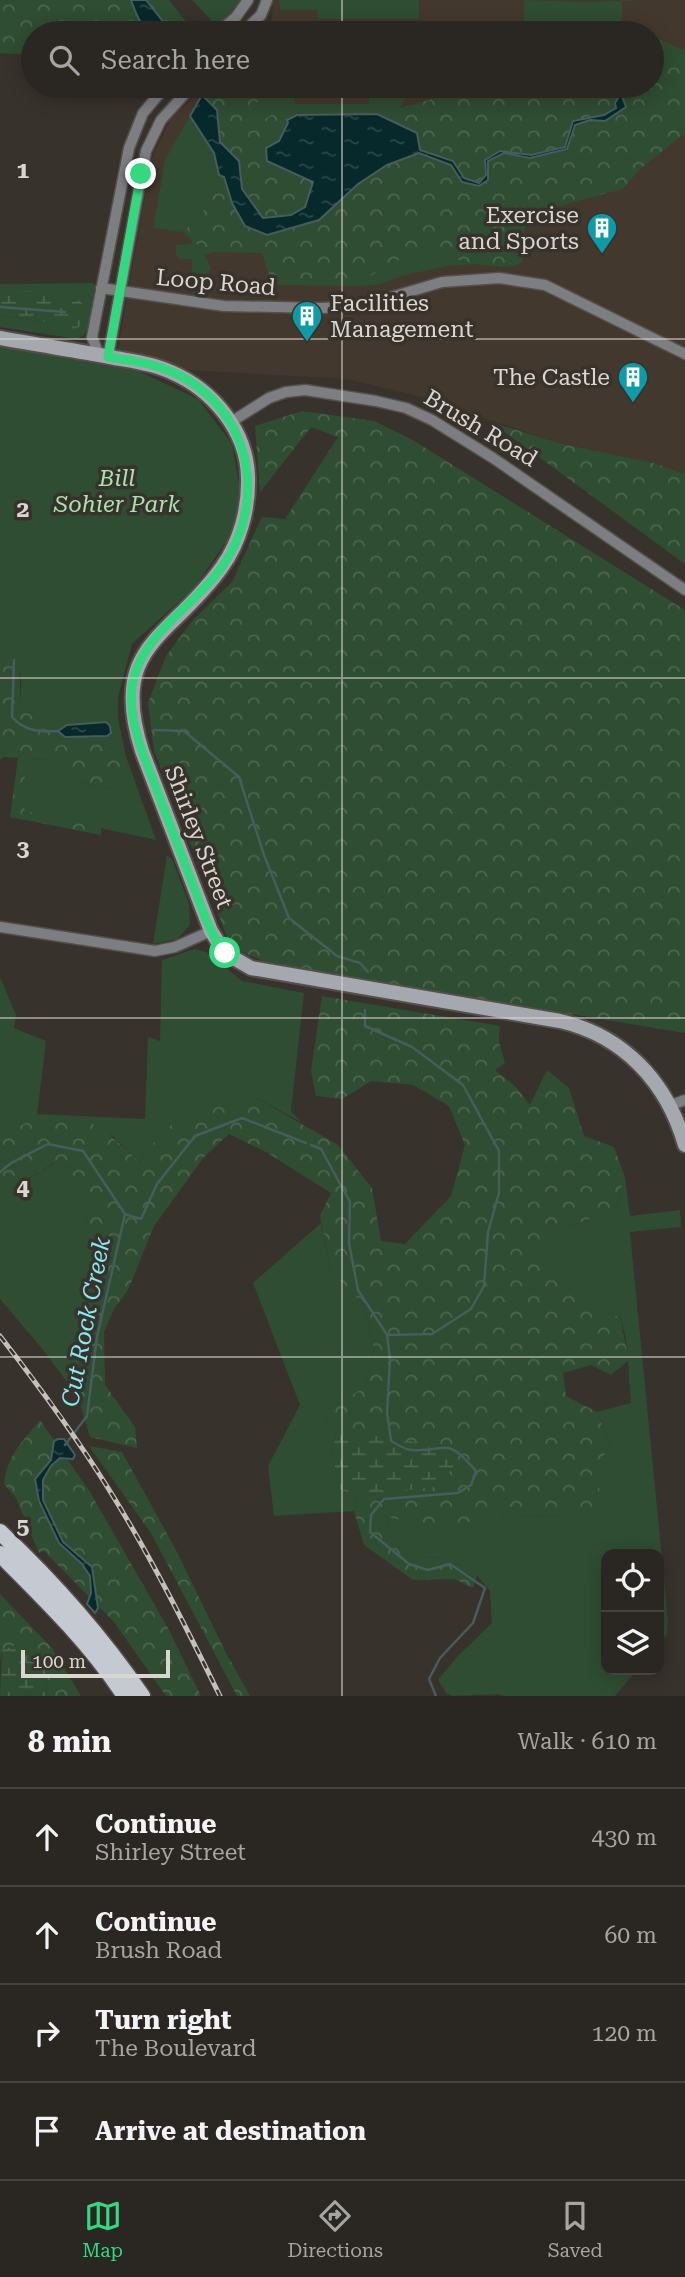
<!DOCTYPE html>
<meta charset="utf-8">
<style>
:root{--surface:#2a2621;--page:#322e2a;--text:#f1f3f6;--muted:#a5a5a5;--line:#46433f;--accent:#35d881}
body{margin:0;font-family:"Roboto Serif",serif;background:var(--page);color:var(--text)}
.controls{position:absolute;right:21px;bottom:21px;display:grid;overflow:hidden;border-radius:14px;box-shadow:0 4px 18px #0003}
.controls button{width:63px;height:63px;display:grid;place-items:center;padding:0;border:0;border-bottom:2px solid var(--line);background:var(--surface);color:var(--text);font:35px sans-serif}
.scale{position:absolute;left:21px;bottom:18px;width:149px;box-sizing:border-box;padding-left:7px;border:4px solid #d9d5d1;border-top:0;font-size:19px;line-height:24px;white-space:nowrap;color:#d9d5d1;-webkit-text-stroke:5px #38322c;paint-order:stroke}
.stop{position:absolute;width:21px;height:21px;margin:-16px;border:5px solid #35d881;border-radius:50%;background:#fff}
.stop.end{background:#35d881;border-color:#fff;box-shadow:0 2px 7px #0008}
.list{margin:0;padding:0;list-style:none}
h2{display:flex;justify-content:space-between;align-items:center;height:91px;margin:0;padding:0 28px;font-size:30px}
h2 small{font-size:23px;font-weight:400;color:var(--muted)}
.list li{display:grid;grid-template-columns:46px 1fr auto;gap:21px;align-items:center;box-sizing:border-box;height:98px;padding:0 28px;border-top:2px solid var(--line)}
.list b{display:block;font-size:26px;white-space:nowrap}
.list p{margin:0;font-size:23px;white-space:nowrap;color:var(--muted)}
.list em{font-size:23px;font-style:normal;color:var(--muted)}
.icon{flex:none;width:38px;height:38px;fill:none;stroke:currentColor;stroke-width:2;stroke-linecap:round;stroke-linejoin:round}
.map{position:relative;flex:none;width:685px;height:1696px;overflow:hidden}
.search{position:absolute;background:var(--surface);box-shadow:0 4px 18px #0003;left:21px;right:21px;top:21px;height:77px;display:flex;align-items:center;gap:18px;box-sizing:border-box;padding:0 24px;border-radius:38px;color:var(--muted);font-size:26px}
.sheet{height:483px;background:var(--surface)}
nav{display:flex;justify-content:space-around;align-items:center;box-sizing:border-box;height:98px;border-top:2px solid var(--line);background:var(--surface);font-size:19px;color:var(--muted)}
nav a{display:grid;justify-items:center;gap:4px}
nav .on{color:var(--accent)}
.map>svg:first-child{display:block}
</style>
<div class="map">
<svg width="685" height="1696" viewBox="0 0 685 1696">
<defs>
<pattern id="forest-crowns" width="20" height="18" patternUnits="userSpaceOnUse" patternTransform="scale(1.75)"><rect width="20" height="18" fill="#2f4d32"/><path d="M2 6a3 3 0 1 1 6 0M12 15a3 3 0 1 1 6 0" fill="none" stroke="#4d664f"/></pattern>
<pattern id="wetland-marsh" width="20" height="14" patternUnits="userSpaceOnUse" patternTransform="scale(1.75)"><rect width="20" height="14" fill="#2f4d32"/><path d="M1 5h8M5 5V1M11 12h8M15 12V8" fill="none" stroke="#4d664f"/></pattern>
<pattern id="water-ripples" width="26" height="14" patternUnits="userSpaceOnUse" patternTransform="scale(1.75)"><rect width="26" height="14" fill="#07292b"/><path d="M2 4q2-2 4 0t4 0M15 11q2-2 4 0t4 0" fill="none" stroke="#2b4749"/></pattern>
</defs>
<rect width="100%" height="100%" fill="#38322c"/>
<path fill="#43382d" d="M273 0H685V474L650 462 562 444 418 396 347 379 189 370 117 354 152 158 172 117 206 86H652V33H259L272 19Z"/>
<path fill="#2f4d32" d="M192 0H242L237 9 223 22 212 21Z
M279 0H419V19H318L317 10H280Z
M524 0 586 2 637 0H622V30L602 33H534L524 24Z
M449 86H533C499 106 484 101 449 86Z
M284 87 294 96 295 104H369V91H409L400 108 388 119 377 114 297 115 294 112 257 124 252 114 259 100 221 88Z
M190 116 214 153 219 175 215 181 203 212 183 232 153 228 165 160Z
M192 239 198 245 211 267 207 280 197 294 192 293V259H180L176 255V245L191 244Z
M431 254 475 264 448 266 405 275 377 285 355 286 395 261Z
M93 283 95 286 88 329 84 335 77 339 0 327V316L43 321 57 328 51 292H0V284Z
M0 347 138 371 198 399 232 444 240 489 234 531 194 588 132 644 118 697V719L126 756 98 741H60L53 728 21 704V676L8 642 0 647Z
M31 759 50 760 78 782 115 789 128 762 156 840 25 812 20 792Z
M167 855 172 859 189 904 190 925 177 939 153 944Z
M195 949 206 952 242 981 304 993 291 1111 301 1122 255 1097 186 1118 164 1129 139 1162 113 1136 42 1118 0 1136V977L16 1015 14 1028 46 1041 37 1114 145 1119 148 1037 160 1041 162 960Z
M55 1163 84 1201 94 1266 100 1272C100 1294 90 1291 86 1307 79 1336 80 1368 78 1397L44 1351 0 1299V1202L8 1191Z
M625 1177 630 1216 680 1210 681 1227 630 1232 668 1620 667 1634 659 1644V1554H606V1670H637L615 1696H504L498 1694 453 1696 446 1693 438 1680 457 1657 492 1623 490 1591 477 1576 449 1557 422 1558 388 1529 386 1517 441 1526 510 1515 579 1516 594 1465 611 1447 597 1412 631 1403 626 1338 620 1318 559 1283 539 1260 561 1230 615 1209Z
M321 1223 331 1272 364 1305 374 1349 365 1387 322 1413 336 1435 332 1452 339 1489 356 1496 354 1511 274 1516 268 1466 300 1405 253 1283Z"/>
<path fill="url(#forest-crowns)" d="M0 0H169L195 33H33V55L0 53Z
M652 36 685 51V133L639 170 623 189 558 206 529 223 524 230 526 237 522 262 515 266 501 267 475 264 431 254 395 261 355 286 272 285 262 253 215 252 204 255 198 245 183 232 203 212 215 181 219 175 224 176 231 202 245 227 267 236 319 220 358 184 387 165 420 153 417 133 388 119 400 108 436 98H511L533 86H652Z
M208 86 249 94 259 100 252 114 257 124 281 109 295 112 297 115 287 120 288 123 279 141 266 148 268 161 313 182 305 207 291 215 262 218 242 189 239 161 220 142 217 110 202 95Z
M302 411 374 421 411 439 685 610V1033L270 964 231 947 154 751 148 703 166 656 192 621 232 582 262 517 285 519 338 437 311 427 260 492 255 426Z
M491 422 562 444 650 462 685 474V564Z
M8 642 18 644 21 704 53 728 60 741H98L126 756 128 762 115 789 78 782 50 760 31 759 20 792 25 811 101 828V835L10 817 18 758 3 757 0 760V647Z
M322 996 500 1026 499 1042 505 1063 495 1070 515 1086 530 1105 547 1070 569 1088 584 1136 614 1147 625 1177 615 1209 561 1230 540 1260 559 1283 620 1318 629 1360 611 1375 591 1365 563 1373 566 1396 597 1412 611 1447 594 1466 603 1505 579 1516 509 1515 441 1527 386 1517 388 1529 422 1558 449 1557 477 1576 473 1588 454 1579 413 1580 364 1545 354 1511 356 1496 384 1492 368 1435H336L322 1413 365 1387 374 1349 364 1305 331 1272 320 1216 331 1193 266 1152 229 1134 204 1157 154 1226 128 1290 114 1309 104 1332 105 1385 135 1427 137 1448 90 1437 78 1397 82 1340 87 1304 100 1287V1272L94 1267 84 1201 54 1163 8 1191 0 1202V1136C13 1130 26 1122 40 1118 82 1106 112 1135 139 1162L164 1129 221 1099 255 1097 338 1145 372 1188 381 1241 405 1244 451 1196 465 1145 449 1106 413 1085 371 1081 342 1099 316 1096 311 1071Z
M40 1420 90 1492 169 1630 201 1696H166L114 1622 44 1551 39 1553 16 1498 4 1484C7 1456 22 1442 40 1420Z
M89 1446 122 1452 177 1552 226 1653 250 1696H237L151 1533Z
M0 1594 52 1648 81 1696H46L47 1674 28 1641 2 1650 0 1661Z"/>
<path fill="url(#wetland-marsh)" d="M0 292C26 292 66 285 85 306L83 324 74 330 57 328 43 321 0 316Z
M336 1435H368L427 1444 456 1465 436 1487 356 1496 339 1489 332 1452Z
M28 1641 47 1674 46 1696H0L2 1650Z"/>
<path fill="url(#water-ripples)" stroke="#465d5d" stroke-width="2" d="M131 0H146L172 33C143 33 141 27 131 0Z
M615 86H618L626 107 605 121 590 120 575 125 567 149 530 158 504 153 488 161V180L479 186 462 182 451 165 419 153 387 165 358 184 319 220 267 235 245 226 232 203 224 177 219 175 214 153 190 116 202 95 217 110 220 142 239 161 242 189 263 218 291 215 305 207 313 182 267 161 266 148 279 141 288 123 287 120 297 115 377 114 417 133 420 150 453 161 464 178 479 183 486 175 485 160 500 151 531 155 565 147 573 121 604 115 616 108 615 103 618 98Z
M106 722 110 726 111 733 107 736 65 737 58 731 67 725Z
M58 1439H64L75 1455 73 1459 60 1458 51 1466 43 1480V1500L63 1542 92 1567 98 1608 95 1613 87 1604 91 1593 90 1576 82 1564 59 1543 39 1501 35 1479 51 1460 54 1441Z"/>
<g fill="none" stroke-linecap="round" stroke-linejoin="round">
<path stroke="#465d5d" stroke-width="2.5" d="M0 307 65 312
M14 660 12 717C25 732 41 732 59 731
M154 730 184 731 239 777 264 855 289 918 337 956 360 963 368 972
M365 1010V1026L412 1047 463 1085 499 1151V1193L488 1232 484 1286 471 1309 432 1334 387 1335
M311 1145 321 1149 350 1202 349 1243 358 1290 387 1335 390 1359 387 1412 391 1441C397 1444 405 1450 412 1450 449 1452 445 1435 476 1471L471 1485 458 1493 384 1499 371 1515 370 1532 409 1564 428 1570 450 1564 485 1588 473 1623 440 1658 429 1679 436 1696
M0 1172 11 1163 48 1144 83 1151 125 1214 141 1219 157 1184 195 1136 242 1118 306 1143
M65 1445 87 1416 97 1337 125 1214"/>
<g stroke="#554f4a" stroke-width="13">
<path id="street" d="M217 33 236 17 248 0
M242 33 261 15 267 0
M101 288 224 306 322 308 361 306 442 282 499 278 545 285 685 354
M99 355 92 337 129 148 143 113 166 86
M108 357 146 151 161 120 192 86
M231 422 269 398 286 392 305 390 376 401 406 408 432 420 493 458 685 590
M0 927 155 951 175 947 211 931
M671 1105 685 1100"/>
</g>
<g stroke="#554f4a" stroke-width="18">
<path id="secondary" d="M0 338C37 345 73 350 110 357 130 361 152 363 171 372 213 390 247 431 248 477 249 509 240 542 222 567 171 639 108 644 142 751L211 931 225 953 251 968 560 1021C624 1036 667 1082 685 1145"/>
</g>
<g stroke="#554f4a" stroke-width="19">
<path id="primary" d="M0 1532C53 1582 101 1636 142 1696
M0 1554C45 1599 90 1643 125 1696"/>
</g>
<use href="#street" stroke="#7c7e82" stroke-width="10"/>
<use href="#secondary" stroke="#a5a9af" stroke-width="14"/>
<use href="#primary" stroke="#c5c9d1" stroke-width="16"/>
<g stroke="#c4c0bb" stroke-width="5">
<path id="rail" d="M0 1336C38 1385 75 1435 108 1488 150 1555 185 1625 220 1696"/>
</g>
<use href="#rail" stroke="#38322c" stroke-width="2.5" stroke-dasharray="8" stroke-linecap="butt"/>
</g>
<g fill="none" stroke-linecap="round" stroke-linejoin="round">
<path stroke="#35d881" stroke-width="9" d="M141 174 108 357C129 360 151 363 170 371 250 405 270 498 222 567 197 603 154 626 137 668 126 696 133 724 142 751L207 922 217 942 225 953"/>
</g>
<path fill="none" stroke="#d9d5d1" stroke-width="2" stroke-opacity="0.55" d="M342 0V33M342 86V1696M0 339H685M0 678H685M0 1018H685M0 1357H685"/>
<defs>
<g id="building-pin" transform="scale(1.575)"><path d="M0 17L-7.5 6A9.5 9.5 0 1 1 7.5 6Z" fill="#0f9aa8" stroke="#38322c"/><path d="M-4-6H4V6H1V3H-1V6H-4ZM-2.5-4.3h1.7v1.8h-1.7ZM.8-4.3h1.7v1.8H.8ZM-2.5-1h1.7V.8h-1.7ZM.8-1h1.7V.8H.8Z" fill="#fff"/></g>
</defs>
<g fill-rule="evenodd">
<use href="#building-pin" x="602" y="228"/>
<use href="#building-pin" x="307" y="316"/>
<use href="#building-pin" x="633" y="377"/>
</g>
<g text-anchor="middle" stroke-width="7" stroke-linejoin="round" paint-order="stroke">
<g font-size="23" fill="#d9d5d1" stroke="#38322c" text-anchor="end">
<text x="579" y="223">Exercise<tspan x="579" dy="26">and Sports</tspan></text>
<text x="330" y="311" text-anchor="start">Facilities<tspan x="330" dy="26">Management</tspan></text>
<text x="610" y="385">The Castle</text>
</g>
<g font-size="23" fill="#d9d5d1" stroke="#38322c">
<text transform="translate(216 282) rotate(5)" y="8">Loop Road</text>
<text transform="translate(481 428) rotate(31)" y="8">Brush Road</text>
<text transform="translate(199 837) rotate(69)" y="8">Shirley Street</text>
</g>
<g font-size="23" font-style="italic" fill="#a8e2ad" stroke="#38322c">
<text x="117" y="486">Bill<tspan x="117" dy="26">Sohier Park</tspan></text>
</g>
<g font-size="24" font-style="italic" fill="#87eaf2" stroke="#38322c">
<text transform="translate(86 1322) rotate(-79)" y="8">Cut Rock Creek</text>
</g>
</g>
<g font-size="23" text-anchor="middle" font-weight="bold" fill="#d9d5d1" stroke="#38322c" stroke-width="7" stroke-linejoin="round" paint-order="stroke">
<text x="23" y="178">1</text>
<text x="23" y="517">2</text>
<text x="23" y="856">3</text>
<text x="23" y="1195">4</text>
<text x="23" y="1534">5</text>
</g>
</svg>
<div class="controls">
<button><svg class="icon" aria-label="locate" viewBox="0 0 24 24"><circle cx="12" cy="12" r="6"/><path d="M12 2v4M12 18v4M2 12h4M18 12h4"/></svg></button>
<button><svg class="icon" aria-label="layers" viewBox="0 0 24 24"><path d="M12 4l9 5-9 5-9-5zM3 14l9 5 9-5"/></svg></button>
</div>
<div class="scale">100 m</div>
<div class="stop" style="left:225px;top:953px"></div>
<div class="stop end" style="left:141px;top:174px"></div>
<div class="search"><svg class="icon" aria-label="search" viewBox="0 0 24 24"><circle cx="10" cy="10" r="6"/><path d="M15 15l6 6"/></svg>Search here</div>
</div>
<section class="sheet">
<h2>8 min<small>Walk · 610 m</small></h2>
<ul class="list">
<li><svg class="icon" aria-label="ahead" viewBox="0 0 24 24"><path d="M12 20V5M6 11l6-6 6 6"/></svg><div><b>Continue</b><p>Shirley Street</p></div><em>430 m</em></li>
<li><svg class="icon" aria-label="ahead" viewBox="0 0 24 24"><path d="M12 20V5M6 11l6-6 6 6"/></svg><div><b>Continue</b><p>Brush Road</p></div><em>60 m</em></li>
<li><svg class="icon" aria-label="right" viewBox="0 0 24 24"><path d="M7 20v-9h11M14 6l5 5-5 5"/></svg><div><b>Turn right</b><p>The Boulevard</p></div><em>120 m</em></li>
<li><svg class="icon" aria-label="arrive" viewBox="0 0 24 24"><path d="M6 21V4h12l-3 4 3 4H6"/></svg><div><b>Arrive at destination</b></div></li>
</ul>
</section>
<nav>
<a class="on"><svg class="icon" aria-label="map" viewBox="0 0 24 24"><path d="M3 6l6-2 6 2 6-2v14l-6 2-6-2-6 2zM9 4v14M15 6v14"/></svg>Map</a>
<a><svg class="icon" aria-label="directions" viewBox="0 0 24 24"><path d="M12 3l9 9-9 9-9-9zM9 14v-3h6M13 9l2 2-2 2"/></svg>Directions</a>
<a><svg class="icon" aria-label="saved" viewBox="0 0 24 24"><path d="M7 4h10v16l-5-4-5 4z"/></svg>Saved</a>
</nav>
